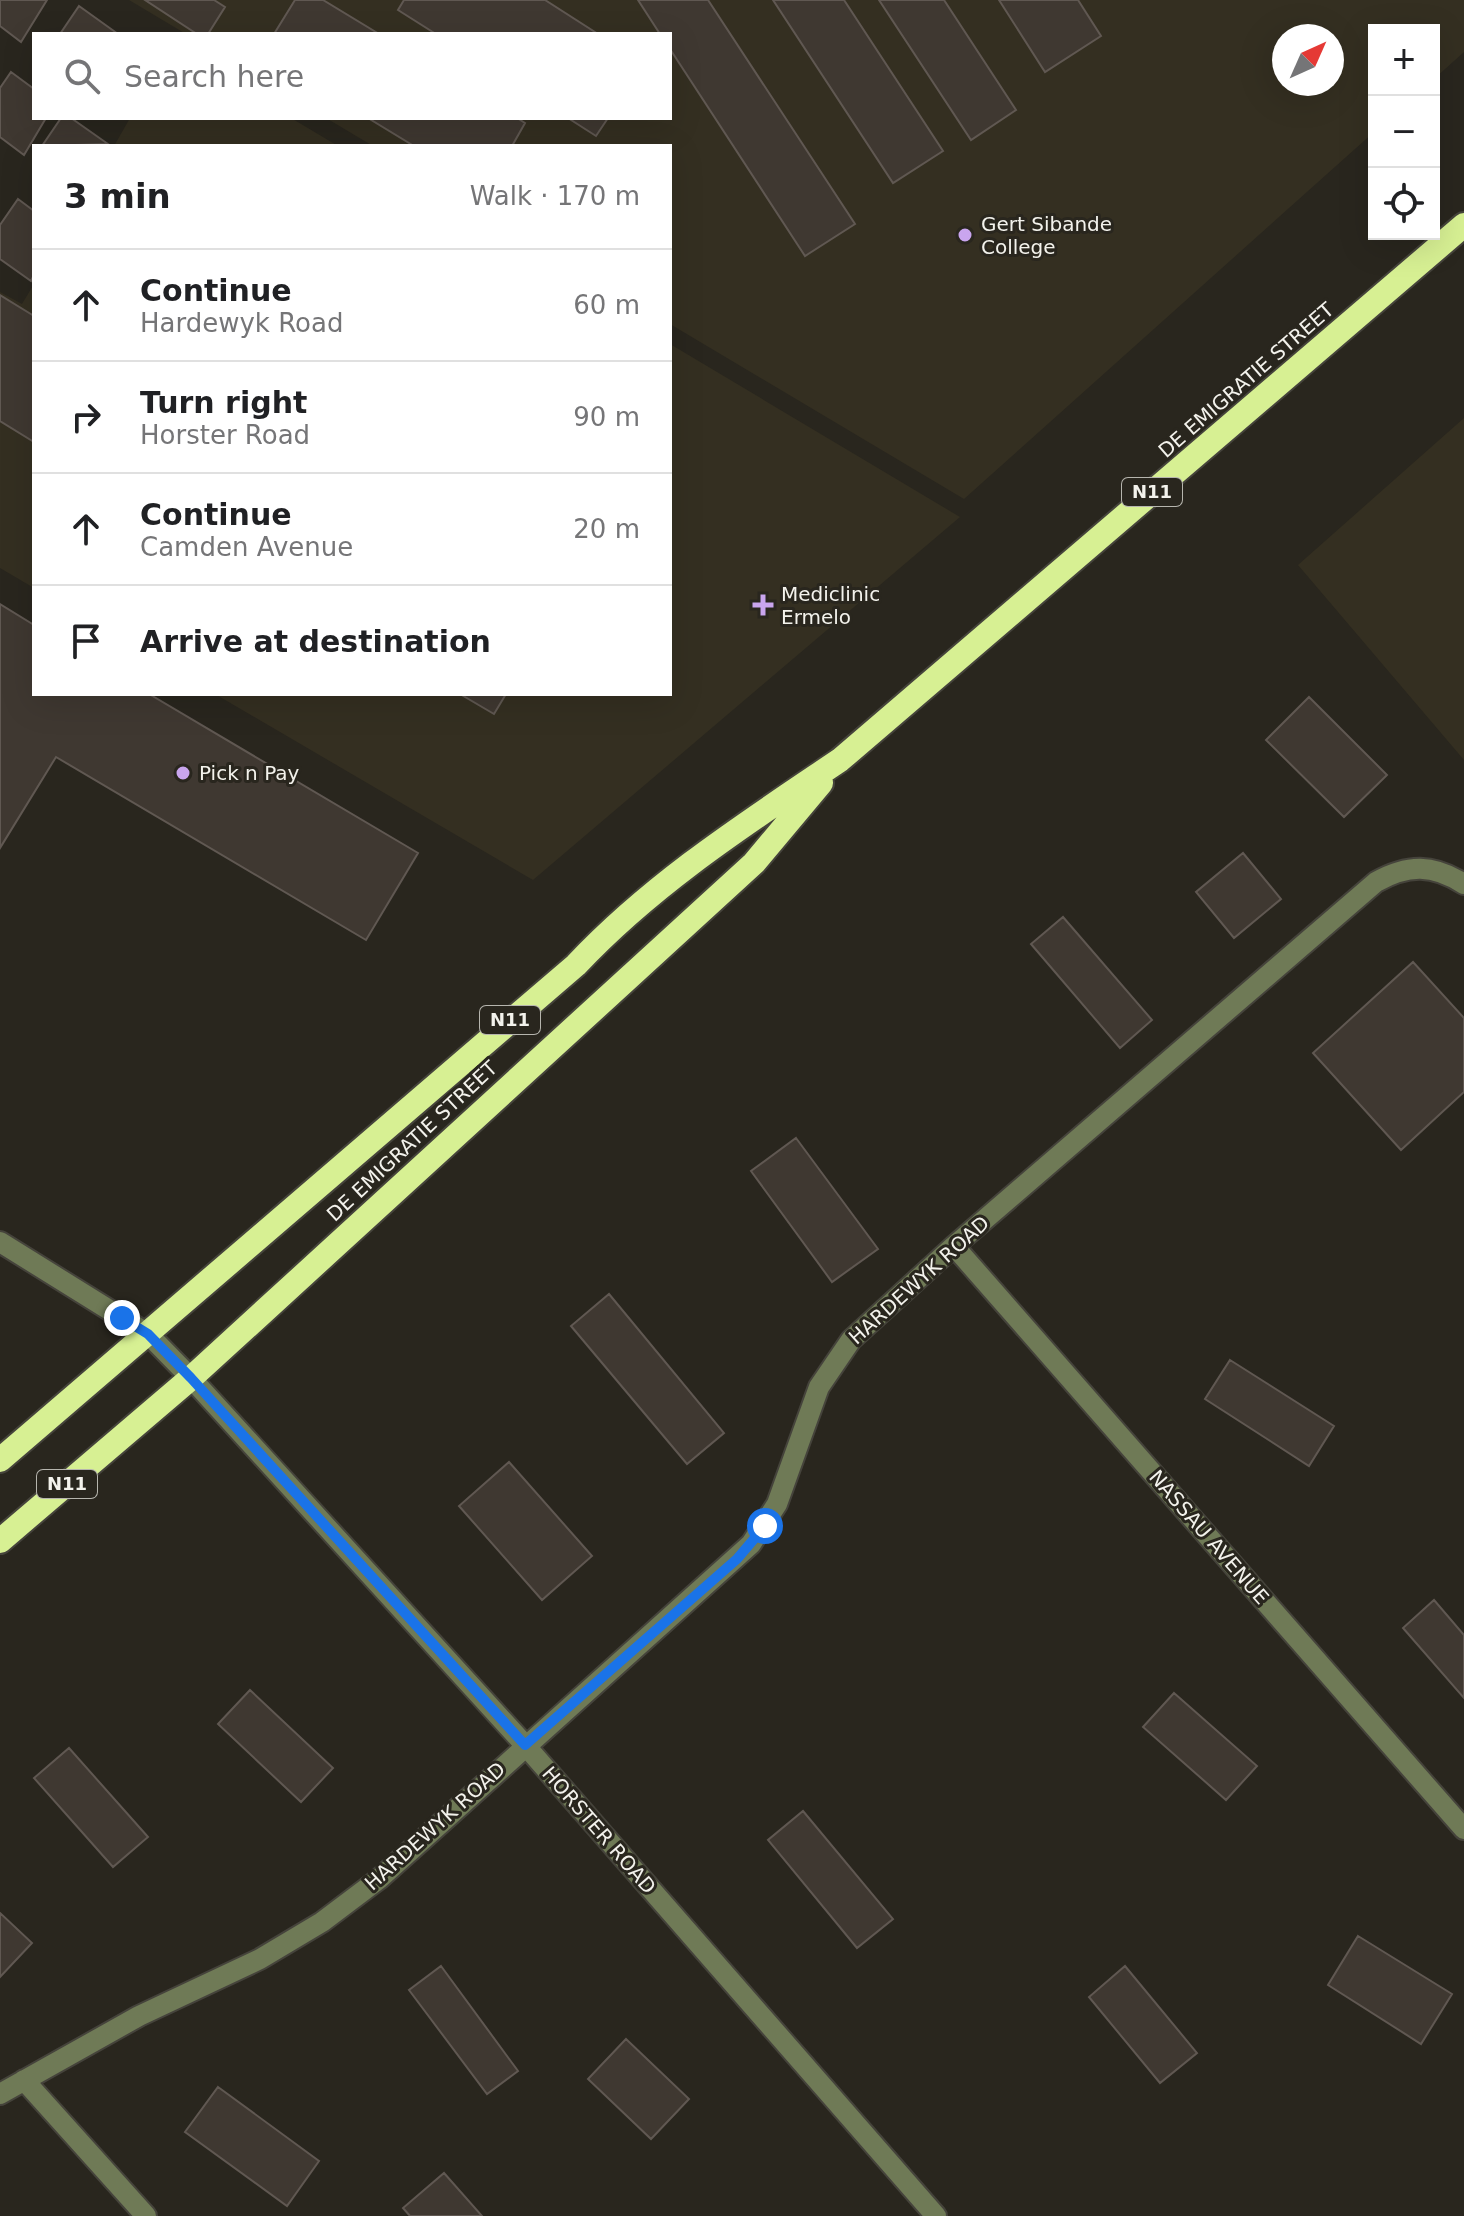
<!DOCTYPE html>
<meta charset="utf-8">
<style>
:root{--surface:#fff;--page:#f2f2f2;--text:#202124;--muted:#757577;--line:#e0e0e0}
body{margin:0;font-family:"DejaVu Sans",sans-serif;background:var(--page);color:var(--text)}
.controls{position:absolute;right:24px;top:24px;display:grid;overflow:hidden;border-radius:0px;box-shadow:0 8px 32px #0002}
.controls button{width:72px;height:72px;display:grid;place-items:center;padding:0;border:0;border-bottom:2px solid var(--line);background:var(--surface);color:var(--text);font:40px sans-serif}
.compass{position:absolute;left:1272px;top:24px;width:72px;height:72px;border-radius:50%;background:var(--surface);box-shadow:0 8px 32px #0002;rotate:45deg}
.stop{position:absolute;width:24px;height:24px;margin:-18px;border:6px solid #1a73e8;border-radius:50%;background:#fff}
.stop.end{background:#1a73e8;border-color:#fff;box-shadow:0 2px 8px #0008}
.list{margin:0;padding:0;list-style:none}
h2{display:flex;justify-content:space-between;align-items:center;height:104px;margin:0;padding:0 32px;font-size:34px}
h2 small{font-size:26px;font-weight:400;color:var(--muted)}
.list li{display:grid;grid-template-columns:52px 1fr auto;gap:24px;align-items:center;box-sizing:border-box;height:112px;padding:0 32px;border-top:2px solid var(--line)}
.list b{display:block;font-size:30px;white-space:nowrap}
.list p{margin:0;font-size:26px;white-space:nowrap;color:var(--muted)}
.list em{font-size:26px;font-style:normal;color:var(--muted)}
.icon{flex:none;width:44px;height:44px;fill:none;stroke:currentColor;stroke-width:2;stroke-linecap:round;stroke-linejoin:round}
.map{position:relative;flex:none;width:1464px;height:2216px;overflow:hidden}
.search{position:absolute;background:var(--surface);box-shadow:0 8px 32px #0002;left:32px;top:32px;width:640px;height:88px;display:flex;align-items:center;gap:20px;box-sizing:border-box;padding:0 28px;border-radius:0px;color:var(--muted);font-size:30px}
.panel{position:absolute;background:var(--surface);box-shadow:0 8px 32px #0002;left:32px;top:144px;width:640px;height:552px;border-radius:0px}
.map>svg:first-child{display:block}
</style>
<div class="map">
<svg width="1464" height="2216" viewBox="0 0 1464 2216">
<rect width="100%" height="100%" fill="#29261e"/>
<path fill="#342f21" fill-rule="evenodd" d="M129 0H1464V52L1434 79V30H1374V132L964 499 670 324V146H373L326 118H670V34H186ZM1284 36H1332V84H1284Z
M130 118H291L338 146H114Z
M34 284V588L0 568V292L22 304Z
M670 344 960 517 533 880 215 694H670Z
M1464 418V760L1298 565Z"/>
<path fill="#3f3831" stroke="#605852" stroke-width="2" d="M0 0H47L21 42 0 26Z
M145 0H214L225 7 208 34H197Z
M295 0H323L379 34H274Z
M404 0H545L598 34H436L398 10Z
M638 0H708L855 224 805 256 670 49V34H660Z
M773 0H844L943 151 893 183Z
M879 0H944L1016 110 971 140Z
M999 0H1078L1101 36 1045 72Z
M79 6 118 34H60Z
M11 72 34 89V118H46L24 155 0 137V88Z
M61 118H71L108 144 42 146Z
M368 118H517L525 123 512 146H414Z
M568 118H608L596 136Z
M18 199 34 211V275L31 281 0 259V225Z
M0 295 34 316V442L0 421Z
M0 604 34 625V694H149L418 853 366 940 56 757 0 848Z
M460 694H506L494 714Z
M1309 697 1387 775 1344 817 1266 740Z
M1243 853 1281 899 1234 938 1196 892Z
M1063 917 1152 1020 1120 1048 1031 944Z
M1413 962 1464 1018V1092L1401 1150 1313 1053Z
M796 1138 878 1249 832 1282 751 1171Z
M609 1294 724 1433 687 1464 571 1326Z
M1230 1360 1334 1426 1309 1466 1205 1399Z
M509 1462 592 1556 542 1600 459 1506Z
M1434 1600 1464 1635V1698L1403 1628Z
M250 1690 333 1768 301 1802 218 1724Z
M1174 1693 1257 1766 1226 1800 1143 1727Z
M69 1748 148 1837 113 1867 34 1778Z
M803 1811 893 1919 857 1948 768 1840Z
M0 1913 32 1943 0 1977Z
M1358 1936 1452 1994 1421 2044 1328 1985Z
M441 1966 518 2071 487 2094 409 1990Z
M1125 1966 1197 2053 1160 2083 1089 1997Z
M626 2039 689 2099 651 2139 588 2079Z
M218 2087 319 2161 287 2206 185 2132Z
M444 2173 482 2216H410L403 2208Z"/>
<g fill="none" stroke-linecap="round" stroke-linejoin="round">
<g stroke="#45433b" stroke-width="24">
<path id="minor" d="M0 1242 148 1334 191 1378 525 1745 936 2216
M954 1246 1464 1829
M24 2080 146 2216
M0 2094 139 2016 260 1959 322 1922 379 1879 751 1544 777 1504 819 1387 851 1340 954 1246 1376 882C1408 864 1433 864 1464 884"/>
</g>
<g stroke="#45433b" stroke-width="28">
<path id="highway" d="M0 1460 576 965C653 883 748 822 840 760L1464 225
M0 1541 191 1378 754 863 821 783"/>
</g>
<use href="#minor" stroke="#6f7a56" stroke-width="20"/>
<use href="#highway" stroke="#d7f093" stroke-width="24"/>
</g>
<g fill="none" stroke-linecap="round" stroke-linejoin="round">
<path stroke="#1a73e8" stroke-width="10" d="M122 1318 148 1334 191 1378 525 1745 737 1559 765 1526"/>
</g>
<g fill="#c9a5ee" stroke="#29261e" stroke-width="3">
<circle cx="965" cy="235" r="8"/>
<path d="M759 593h8v8h8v8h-8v8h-8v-8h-8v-8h8z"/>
<circle cx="183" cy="773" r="8"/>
</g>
<g text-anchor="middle" stroke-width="6" stroke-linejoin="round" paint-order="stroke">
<g fill="#29261e" stroke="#b6b5ae" stroke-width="2">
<rect x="1122" y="478" width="60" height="28" rx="6"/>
<rect x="480" y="1006" width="60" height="28" rx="6"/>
<rect x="37" y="1470" width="60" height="28" rx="6"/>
</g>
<g font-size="18" font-weight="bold" fill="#f3f2ec">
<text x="1152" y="498">N11</text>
<text x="510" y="1026">N11</text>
<text x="67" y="1490">N11</text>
</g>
<g font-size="20" fill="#f3f2ec" stroke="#29261e" text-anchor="start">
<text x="981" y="231">Gert Sibande<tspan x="981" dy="23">College</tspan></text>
<text x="781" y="601">Mediclinic<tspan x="781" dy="23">Ermelo</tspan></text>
<text x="199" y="780">Pick n Pay</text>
</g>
<g font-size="20" fill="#f3f2ec" stroke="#29261e">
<text transform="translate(1246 380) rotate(-41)" y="7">DE EMIGRATIE STREET</text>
<text transform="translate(412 1141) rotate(-43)" y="7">DE EMIGRATIE STREET</text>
<text transform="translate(919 1280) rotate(-42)" y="7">HARDEWYK ROAD</text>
<text transform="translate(1209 1537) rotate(49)" y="7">NASSAU AVENUE</text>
<text transform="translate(435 1826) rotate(-42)" y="7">HARDEWYK ROAD</text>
<text transform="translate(599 1830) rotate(49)" y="7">HORSTER ROAD</text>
</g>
</g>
</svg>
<div class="controls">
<button>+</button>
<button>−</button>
<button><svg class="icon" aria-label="locate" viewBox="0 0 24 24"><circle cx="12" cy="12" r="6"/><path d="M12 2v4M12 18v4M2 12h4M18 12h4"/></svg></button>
</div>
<svg class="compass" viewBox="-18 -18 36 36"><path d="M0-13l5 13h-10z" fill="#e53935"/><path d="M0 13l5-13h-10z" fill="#757577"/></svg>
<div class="stop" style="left:765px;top:1526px"></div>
<div class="stop end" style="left:122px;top:1318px"></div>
<div class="search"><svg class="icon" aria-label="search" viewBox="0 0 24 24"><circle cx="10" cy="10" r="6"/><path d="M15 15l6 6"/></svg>Search here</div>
<section class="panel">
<h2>3 min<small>Walk · 170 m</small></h2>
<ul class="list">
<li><svg class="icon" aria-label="ahead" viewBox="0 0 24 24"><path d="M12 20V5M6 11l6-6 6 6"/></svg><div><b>Continue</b><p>Hardewyk Road</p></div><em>60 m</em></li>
<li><svg class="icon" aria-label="right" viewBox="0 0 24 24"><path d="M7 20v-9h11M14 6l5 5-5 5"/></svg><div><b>Turn right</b><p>Horster Road</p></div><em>90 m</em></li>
<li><svg class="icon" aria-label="ahead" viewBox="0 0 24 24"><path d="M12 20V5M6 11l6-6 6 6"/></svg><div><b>Continue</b><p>Camden Avenue</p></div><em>20 m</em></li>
<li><svg class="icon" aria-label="arrive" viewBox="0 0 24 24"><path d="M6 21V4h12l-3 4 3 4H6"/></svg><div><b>Arrive at destination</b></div></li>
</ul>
</section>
</div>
